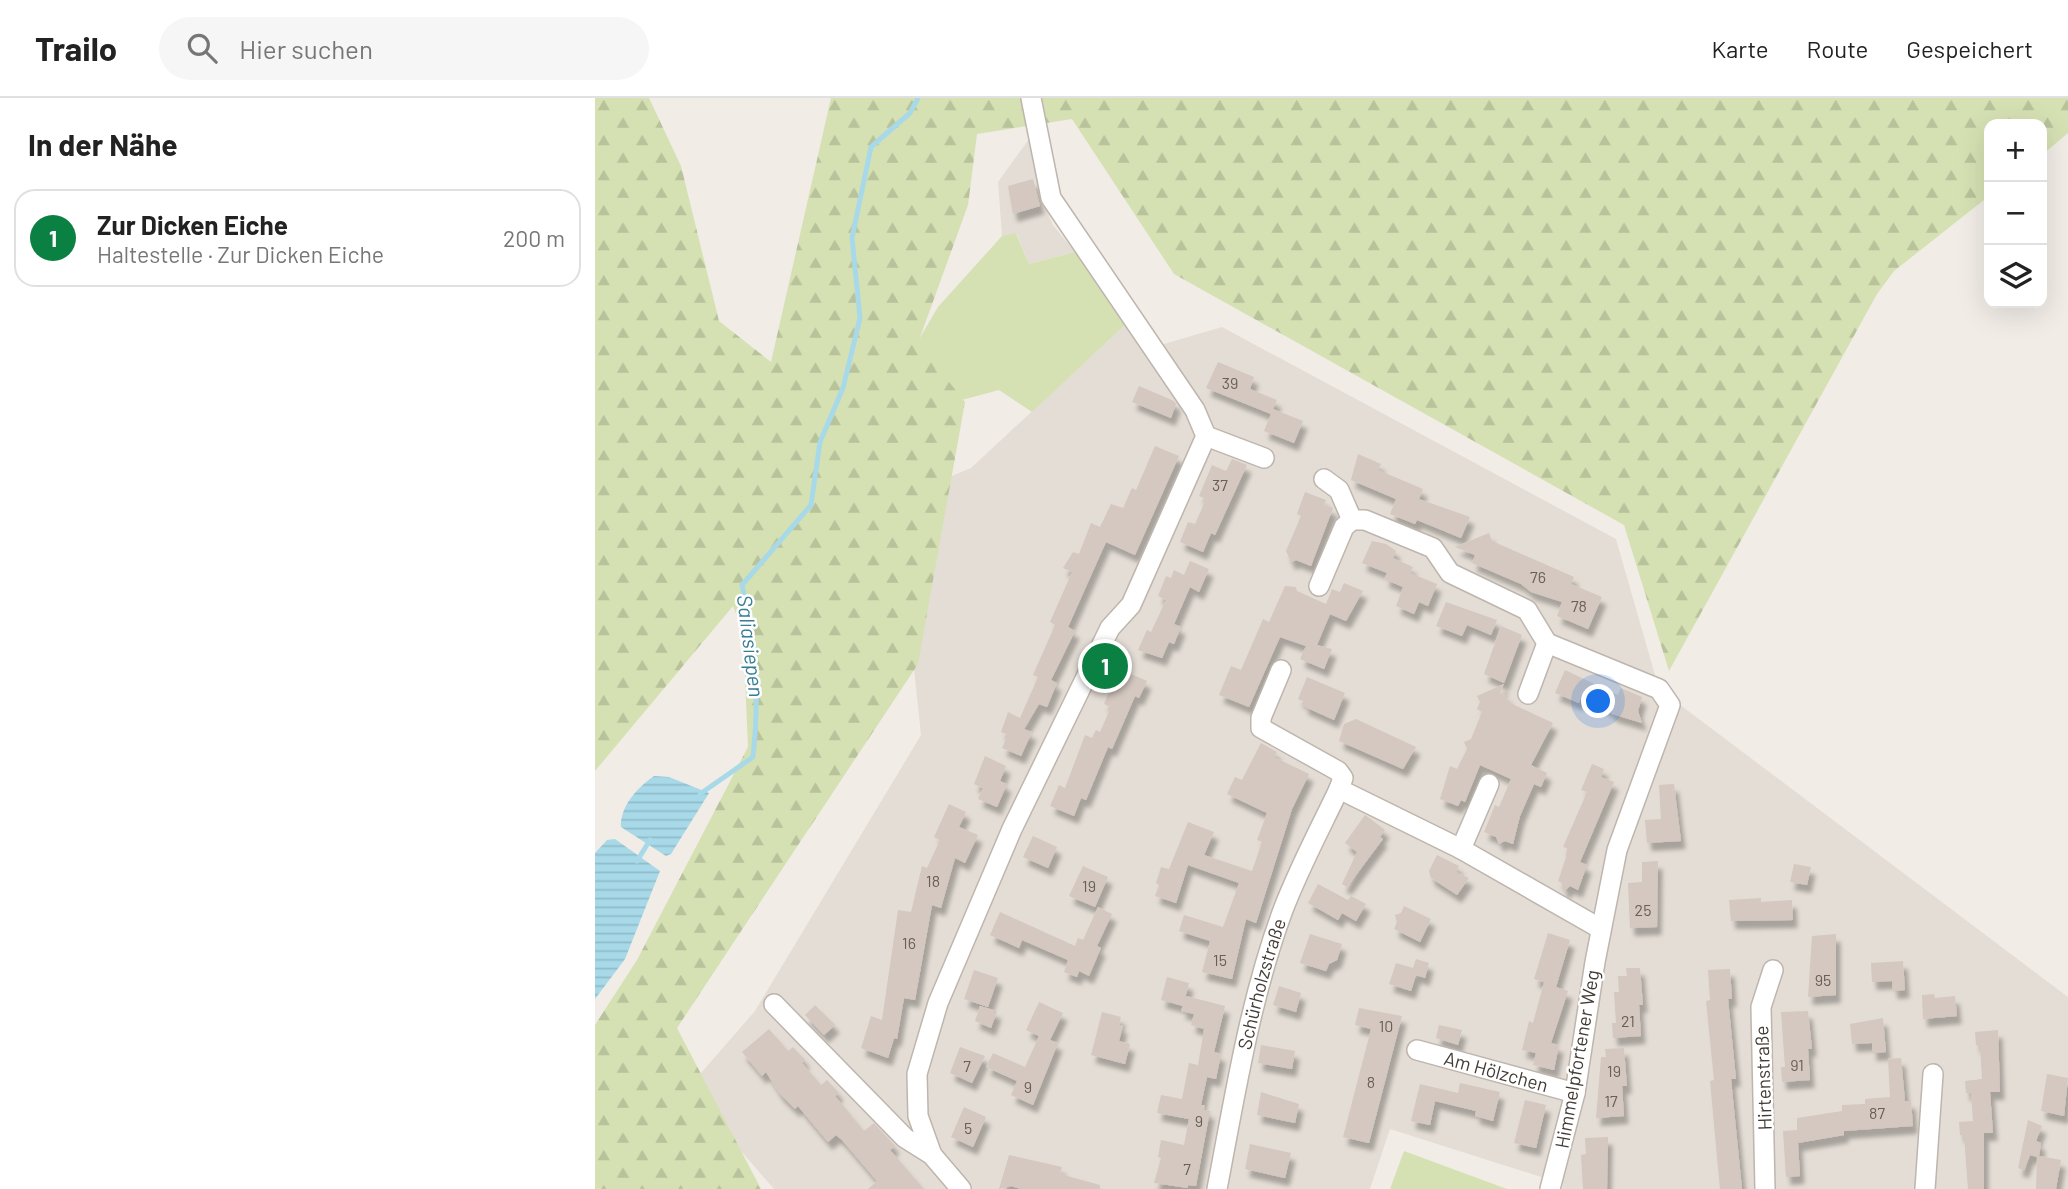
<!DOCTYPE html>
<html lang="de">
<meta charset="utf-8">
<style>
:root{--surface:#fff;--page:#f6f6f6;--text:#222;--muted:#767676;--line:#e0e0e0;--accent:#0b8043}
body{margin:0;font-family:Barlow,sans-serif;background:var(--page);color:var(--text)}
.controls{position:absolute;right:21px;top:21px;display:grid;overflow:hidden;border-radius:14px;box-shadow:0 7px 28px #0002}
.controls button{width:63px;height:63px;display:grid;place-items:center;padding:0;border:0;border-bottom:2px solid var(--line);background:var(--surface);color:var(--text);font:35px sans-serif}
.you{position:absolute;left:1004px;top:604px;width:24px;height:24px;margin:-18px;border:5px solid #fff;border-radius:50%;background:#1a73e8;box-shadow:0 0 0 10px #1a73e833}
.badge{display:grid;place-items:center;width:46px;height:46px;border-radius:50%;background:var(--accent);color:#fff;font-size:23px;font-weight:700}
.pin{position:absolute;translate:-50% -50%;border:4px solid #fff;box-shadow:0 2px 7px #0006}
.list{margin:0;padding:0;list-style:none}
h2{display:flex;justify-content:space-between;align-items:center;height:91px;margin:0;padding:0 28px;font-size:30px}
h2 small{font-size:23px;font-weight:400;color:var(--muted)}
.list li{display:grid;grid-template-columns:46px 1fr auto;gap:21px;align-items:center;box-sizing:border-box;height:98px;margin:0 14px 14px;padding:0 14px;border:2px solid var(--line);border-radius:21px}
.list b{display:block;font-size:26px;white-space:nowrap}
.list p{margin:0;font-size:23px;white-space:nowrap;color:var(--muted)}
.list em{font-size:23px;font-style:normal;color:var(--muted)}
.icon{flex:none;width:38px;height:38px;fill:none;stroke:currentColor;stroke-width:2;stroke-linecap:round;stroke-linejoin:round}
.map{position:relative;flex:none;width:1473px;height:1091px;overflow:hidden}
header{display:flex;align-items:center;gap:42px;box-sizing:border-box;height:98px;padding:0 35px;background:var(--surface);border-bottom:2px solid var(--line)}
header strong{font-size:33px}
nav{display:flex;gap:38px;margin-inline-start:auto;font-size:24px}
.search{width:490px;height:63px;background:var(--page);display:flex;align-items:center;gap:18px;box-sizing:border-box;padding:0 24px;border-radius:38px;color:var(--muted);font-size:26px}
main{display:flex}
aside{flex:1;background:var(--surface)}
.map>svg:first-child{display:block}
</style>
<header>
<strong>Trailo</strong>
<div class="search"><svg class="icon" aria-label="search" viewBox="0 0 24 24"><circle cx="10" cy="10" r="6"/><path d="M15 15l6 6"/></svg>Hier suchen</div>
<nav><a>Karte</a><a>Route</a><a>Gespeichert</a></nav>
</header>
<main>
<aside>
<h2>In der Nähe<small></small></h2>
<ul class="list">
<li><span class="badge">1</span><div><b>Zur Dicken Eiche</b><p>Haltestelle · Zur Dicken Eiche</p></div><em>200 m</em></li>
</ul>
</aside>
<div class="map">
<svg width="1473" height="1091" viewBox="0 0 1473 1091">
<defs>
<pattern id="forest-firs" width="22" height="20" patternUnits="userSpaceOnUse" patternTransform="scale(1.75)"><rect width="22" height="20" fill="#d5e1b3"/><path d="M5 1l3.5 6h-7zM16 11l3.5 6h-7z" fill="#b8c29b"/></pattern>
<pattern id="water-rules" width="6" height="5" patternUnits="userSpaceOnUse" patternTransform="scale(1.75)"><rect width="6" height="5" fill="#a8d9e8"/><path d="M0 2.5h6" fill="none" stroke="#92bbc8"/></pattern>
<filter id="shadow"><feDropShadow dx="4.5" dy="8" stdDeviation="2" flood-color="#0004"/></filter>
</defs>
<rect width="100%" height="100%" fill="#f1ece6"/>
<path fill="#e4ddd5" d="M434 41 446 100 458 127 480 154 434 166 422 136 407 138 403 84Z
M533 224 557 254 569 246 627 229 1021 441 1064 591 1473 899V1091H967L968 1086 795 1031 775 1091H179L92 991 160 913 326 637 301 401 376 370Z"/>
<path fill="#d5e1b3" d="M421 135 434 166 480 154 533 224 437 314 404 292 359 304 317 253 343 209 407 138Z
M809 1053 912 1091H913H795Z"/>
<path fill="url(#forest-firs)" d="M0 0H54L86 68 124 223 176 264 236 0H1473V35L1447 57V26H1394V98L1299 173 1282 196 1074 573 1029 427 579 176 477 21 382 36 373 107 323 245 370 304 323 566 82 930 166 1091H0V927L42 862 153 649 148 532 138 508 0 673Z"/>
<path fill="url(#water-rules)" d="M59 678 74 679 114 695 76 756 71 758 26 729C25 708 43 689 59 678Z
M20 741 65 773 30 861 0 901V755L12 742Z"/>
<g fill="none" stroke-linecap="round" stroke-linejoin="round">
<path stroke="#a8d9e8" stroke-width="5" d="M105 696 158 659C165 600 161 545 147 487L216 407 225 344 248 290 265 220 257 140 276 49 315 15 323 0
M42 763 55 742"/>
</g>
<path fill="#d4c8c0" filter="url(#shadow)" d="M438 81 445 108 418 116 413 88Z
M623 264 659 279 655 291 682 302 678 311 708 323 699 345 669 333 676 316 611 290Z
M544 288 579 303 581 306 576 320 537 304Z
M560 348 584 358 540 457 511 444 473 529 480 533 456 582 462 585 452 609 444 606 429 631 437 634 426 658 407 650 413 637 406 634 413 614 425 620 443 579 438 577 460 527 455 524 477 474 468 470 478 454 484 456 496 425 505 429 516 406 528 410 537 390 541 392Z
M763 356 786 366 783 372 828 391 824 401 875 419 866 440 822 422 820 426 795 416 801 401 756 382Z
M637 361 652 367 620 437 616 435 608 454 585 444 593 424 600 426 611 401 604 398 617 367 631 373Z
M710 394 731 402 729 407 738 410 716 468 701 462 696 464 691 453 706 418 702 416Z
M894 435 897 443 979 479 976 486 1007 499 993 531 962 518 967 504 936 494 926 486 877 465 880 457 860 449Z
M777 443 791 446 801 453 798 460 818 469 815 475 842 486 833 508 824 504 819 516 801 508 808 489 789 481 792 475 767 465Z
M595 463 614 471 604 494 595 489 579 526 586 529 579 546 574 544 567 560 543 552 552 532 556 534 571 502 563 498 571 478 576 480 579 472 589 477Z
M749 485 768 493 751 523 735 516 722 547 737 551 729 571 705 561 711 548 685 539 654 609 624 597 636 568 646 572 668 521 674 524 690 488 701 489 702 493 731 506 737 491 745 494Z
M851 504 902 522 896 537 872 527 867 538 841 528Z
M906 528 927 537 909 585 889 576Z
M970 572 1023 597 1026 590 1047 599 1043 613 1047 625 1017 616 1015 612 986 599 984 605 960 595Z
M536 576 552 583 544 600 540 598 517 651 513 649 491 702 486 700 479 718 455 708 464 687 470 690 490 637 497 640 501 632 505 634 516 609 509 606 517 586 524 589 528 581 533 583Z
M712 579 750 595 739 622 708 608 710 604 703 601Z
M909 586 905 595 913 598 911 603 958 625 936 667 952 675 946 689 939 686 925 718 918 746 910 743 904 746 901 739 889 734 900 707 904 709 916 681 885 667 870 704 866 702 863 708 845 701 855 668 862 671 872 651 869 644 876 641 887 614 882 611 885 604 882 598Z
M761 621 821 649 808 671 744 643 749 626Z
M666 645 682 654 679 659 714 676 697 711 661 825 651 821 637 881 607 874 615 843 584 833 589 817 628 829 644 785 593 767 581 805 560 798 564 787 561 785 566 769 574 771 593 724 619 734 609 757 657 773 667 744 662 742 672 715 632 696 640 679 647 682Z
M390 658 411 668 405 683 412 686 402 709 383 701 388 690 379 686Z
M997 666 1009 671 1006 679 1019 684 985 764 992 767 983 792 975 788 968 794 967 785 963 783 971 759 972 750 968 749 992 694 986 692Z
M1079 686 1086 743 1052 745 1050 722 1066 721 1064 687Z
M354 706 371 714 364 729 383 737 370 765 360 760 346 810 337 807 320 902 309 900 302 941 299 940 293 960 266 950 276 918 287 922 303 812 316 814 327 768 332 770 345 742 339 739Z
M770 717 790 732 785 739 788 741 752 789 747 786 762 754 750 745Z
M438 738 462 749 453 770 428 759Z
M842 757 864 768 861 774 874 780 862 797 836 780 834 773Z
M1063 763 1062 829 1035 830 1033 785 1047 784V764Z
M1199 766 1216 769 1212 787 1195 784Z
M488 768 513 779 500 809 474 798Z
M723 786 753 802 756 798 771 806 761 823 747 815 743 822 713 805Z
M1166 800V804L1197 802 1198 822 1136 823 1134 802Z
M809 808 836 821 825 844 799 831 802 824 800 817 806 815Z
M503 809 517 816 502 848 506 850 494 878 484 873 482 879 469 874 473 862 427 842 424 850 395 837 405 814 480 848 483 840 488 842Z
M953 835 975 842 961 889 973 893 956 945 964 947 959 972 938 967 941 955 927 952 934 923 938 925 949 884 939 881Z
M715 836 747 846 742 862 734 866 731 873 705 865Z
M1241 836V897L1213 899 1217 838Z
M821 861 834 865 830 880 821 877 816 893 794 886 801 865 818 870Z
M1308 863 1310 892 1298 893 1297 883 1277 884 1276 865Z
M1031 870H1045L1048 907H1044L1046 938 1018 940 1017 925H1021L1019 894H1024L1023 878H1032Z
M1135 871 1137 901H1133L1141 981H1136L1147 1091H1125L1115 983 1119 982 1111 903 1115 902 1113 872Z
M379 872 403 880 393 909 369 901Z
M572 879 594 885 588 908 566 902Z
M684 888 706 895 701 914 678 907Z
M1339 896 1340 900 1360 898 1362 918 1328 921 1327 897Z
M591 898 630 908 619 954 626 956 621 981 612 979 606 1007H610L609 1012 615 1013 601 1088 593 1087V1090L559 1085 566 1060 563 1059 566 1042 589 1047 594 1021 562 1015 566 997 587 1001 594 965 603 967 609 931 596 927 599 916 586 913Z
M444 904 468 915 455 942 463 945 438 1007 416 997 422 983 391 969 398 955 430 969 444 938 431 932Z
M220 907 240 927 229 937 210 917Z
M385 908 402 913 396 930 380 923Z
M764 910 807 918 774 1045 748 1039 776 931 760 927Z
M1213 913 1217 951H1213L1215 982 1187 984 1186 969H1190L1186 914Z
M507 914 526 919 524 927 528 928 524 943 535 946 530 966 496 957Z
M1288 920 1291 954 1277 955V945L1257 946 1255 926Z
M844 927 867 932 863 947 841 940Z
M174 931 193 953 198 949 210 962 207 965 226 987 232 982 244 995 240 998 269 1033 279 1025 288 1035 300 1048 295 1052 329 1091H273L282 1083 247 1042 241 1037 233 1044 203 1008 200 1011 184 995 171 974 167 978 147 954Z
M1403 932 1405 994H1395L1398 1035H1389V1091H1373L1369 1037H1365L1364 1024 1378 1023 1376 995H1371L1370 983 1387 981 1385 947H1381L1380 934Z
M666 947 700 953 697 971 663 965Z
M365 949 390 958 377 985 355 975Z
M1029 950 1032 988H1027L1029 1018 1001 1020 1006 959H1011L1010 951Z
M1306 960 1310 1003H1316L1318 1028 1249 1033V1037L1203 1045 1205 1078 1191 1079 1188 1033 1202 1032V1020L1247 1013V1007L1270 1006V1001L1295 999 1293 961Z
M1452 976 1473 980 1469 1018 1446 1013Z
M865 985 905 994 898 1023 880 1018 881 1013 840 1003 835 1027 816 1023 825 986 863 995Z
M666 994 704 1006 700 1025 662 1017Z
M930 1002 951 1007 941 1050 919 1045Z
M369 1009 391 1019 378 1049 356 1039Z
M1433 1022 1447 1028 1441 1043 1446 1045 1444 1058 1466 1062 1461 1091H1441L1442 1059 1435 1057 1429 1072 1423 1070Z
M1013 1039 1012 1091H988L986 1057 991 1056 990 1040Z
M655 1046 696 1055 690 1080 650 1071Z
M414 1057 467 1069 465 1076 505 1087V1091H426L416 1088 404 1091Z"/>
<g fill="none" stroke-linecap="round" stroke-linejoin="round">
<g stroke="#beb5ad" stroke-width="22">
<g id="minor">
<path d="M611 338 669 360"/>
<path d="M729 381 744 392 757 422"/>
<path d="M724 488 749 429 757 422H770L838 450 855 475 932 512 952 545 1064 591 1075 607 1022 752 1000 864 980 995 955 1091"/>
<path d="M686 572 666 620V630L743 673 748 680 744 691"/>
<path d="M933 596 952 545"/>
<path d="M866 751 894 686"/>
<path d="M179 906 310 1040 337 1057 366 1091"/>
<path id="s1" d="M822 952 980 995"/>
<path d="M337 1057 323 1018 322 976 343 905 417 731 515 530 536 507 611 338 600 312 456 100 436 0"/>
<path id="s2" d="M622 1091C640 997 655 901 688 812 704 770 725 731 744 691L866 751 1006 831"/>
<path d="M1170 1091 1166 909 1178 872"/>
<path d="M1330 1091 1338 976"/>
</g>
</g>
<use href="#minor" stroke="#fff" stroke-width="19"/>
</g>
<g text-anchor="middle" stroke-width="5" stroke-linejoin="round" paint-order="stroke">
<g font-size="16" fill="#675f58">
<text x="635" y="291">39</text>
<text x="625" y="393">37</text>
<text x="943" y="485">76</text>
<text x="984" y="514">78</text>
<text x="338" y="789">18</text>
<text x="494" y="794">19</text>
<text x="1048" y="818">25</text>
<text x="314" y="851">16</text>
<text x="625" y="868">15</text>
<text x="1228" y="888">95</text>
<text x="1033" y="929">21</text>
<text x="791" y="934">10</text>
<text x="1202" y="973">91</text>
<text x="372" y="974">7</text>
<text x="1019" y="979">19</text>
<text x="776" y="990">8</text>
<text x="433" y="995">9</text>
<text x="1016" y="1009">17</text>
<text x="1282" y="1021">87</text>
<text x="604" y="1029">9</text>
<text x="373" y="1036">5</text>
<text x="592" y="1077">7</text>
</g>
<g font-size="19" fill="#433c36" stroke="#fff">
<text dy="7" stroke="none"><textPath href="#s2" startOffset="210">Schürholzstraße</textPath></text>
<text transform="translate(982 961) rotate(-80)" y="7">Himmelpfortener Weg</text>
<text dy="7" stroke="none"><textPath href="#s1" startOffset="82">Am Hölzchen</textPath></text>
<text transform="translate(1168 980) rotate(-92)" y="7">Hirtenstraße</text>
</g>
<g font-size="21" font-style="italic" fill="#377e94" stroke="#fff">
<text transform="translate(155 548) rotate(83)" y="7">Saliasiepen</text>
</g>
</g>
</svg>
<div class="controls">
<button>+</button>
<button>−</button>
<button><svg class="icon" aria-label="layers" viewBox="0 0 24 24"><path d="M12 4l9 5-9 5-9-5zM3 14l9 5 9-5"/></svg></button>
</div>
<div class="you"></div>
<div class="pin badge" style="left:510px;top:568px">1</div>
</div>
</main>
